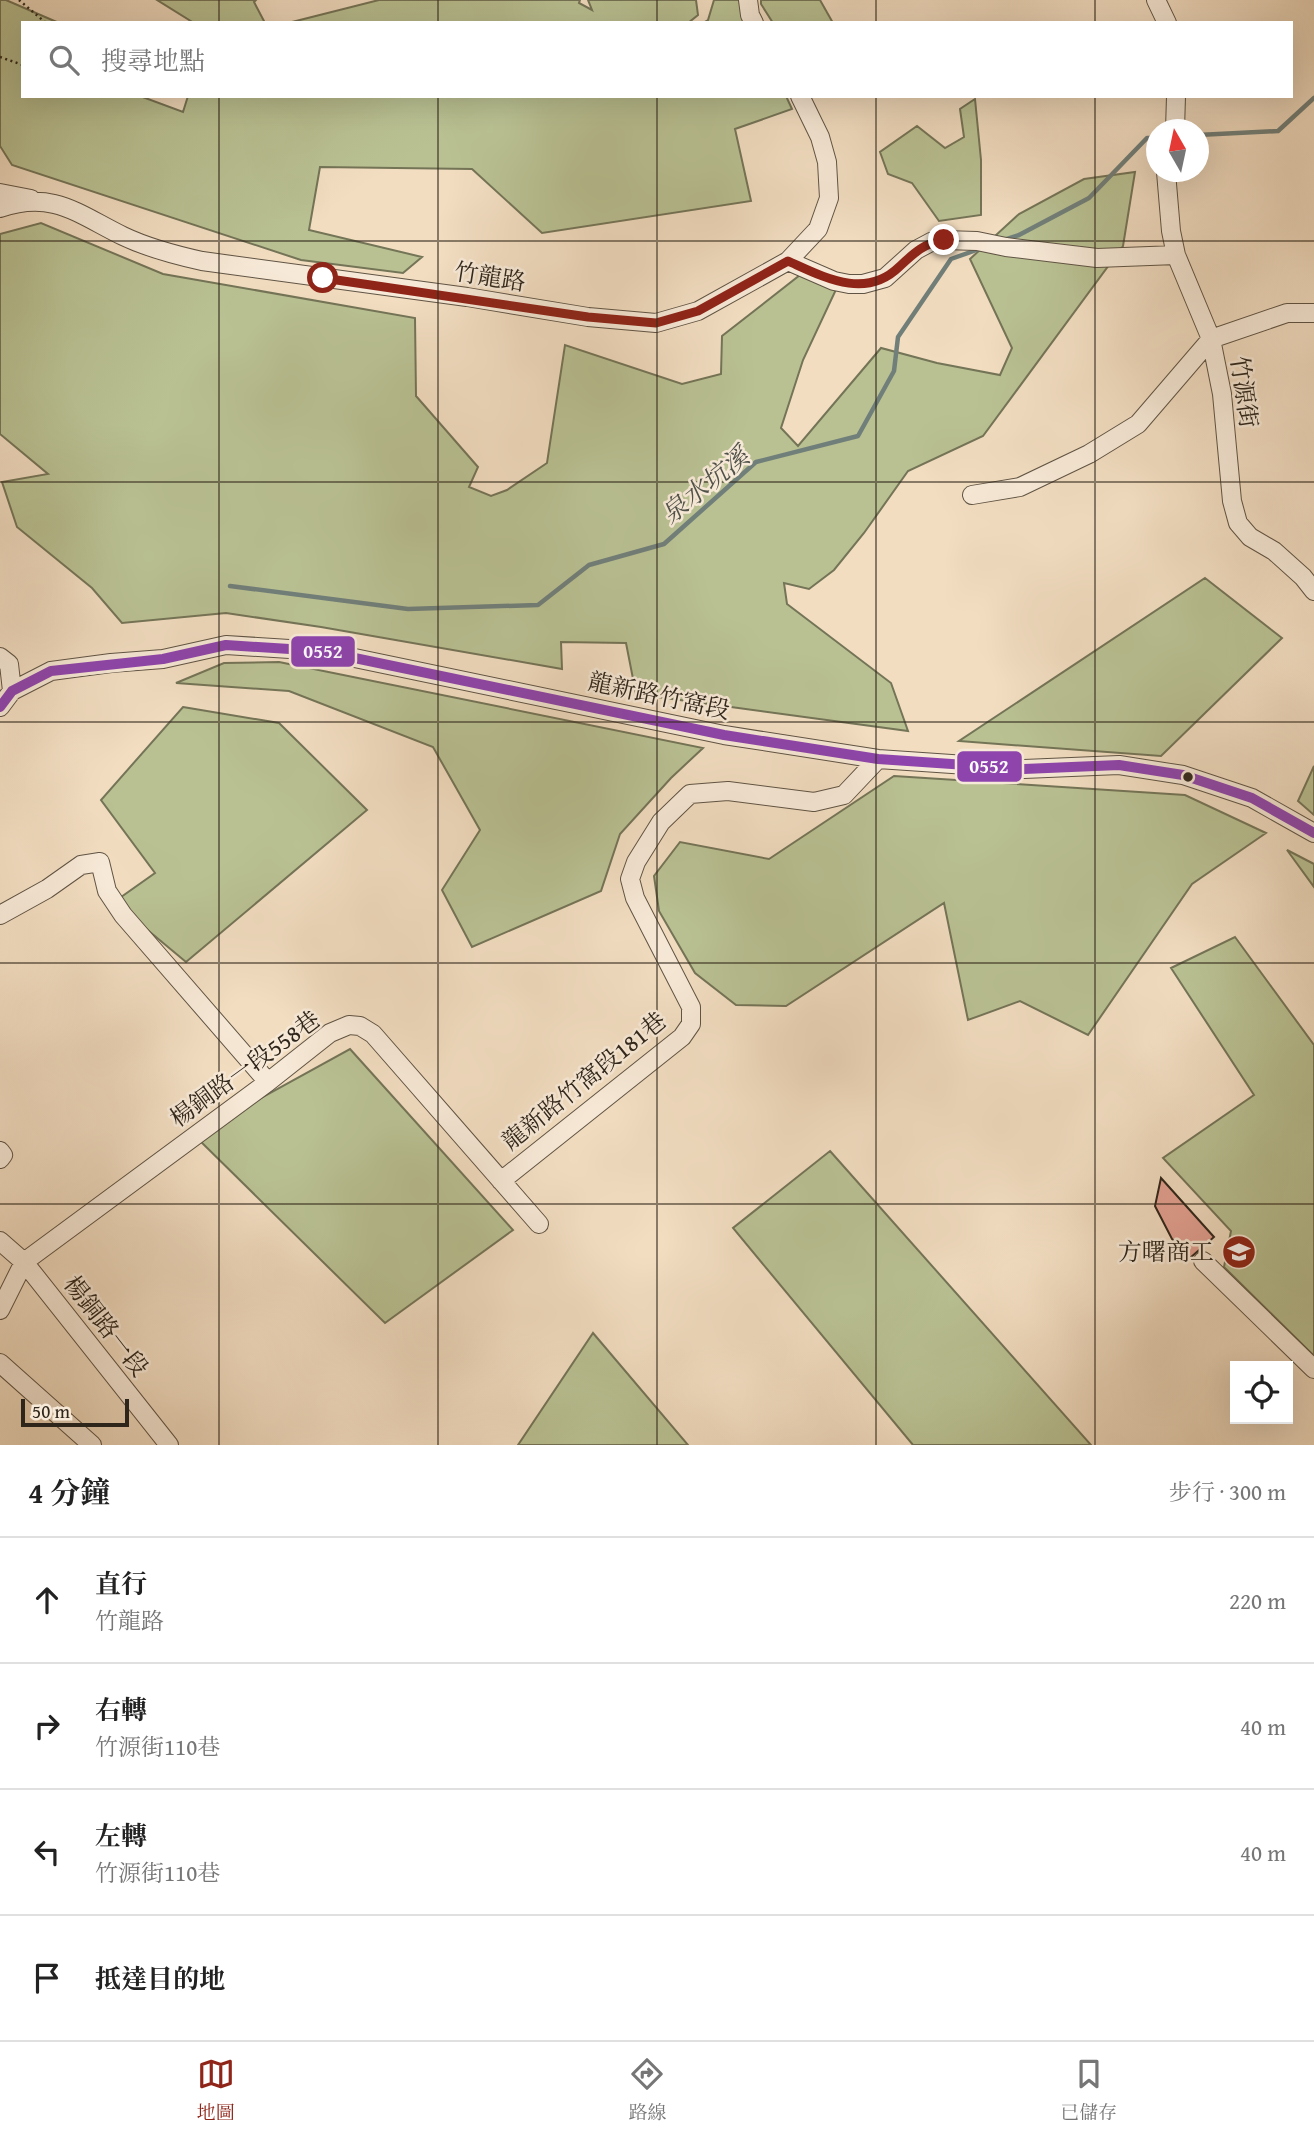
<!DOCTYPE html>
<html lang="zh-TW">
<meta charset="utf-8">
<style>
:root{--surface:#fff;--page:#f2f2f2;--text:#222;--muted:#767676;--line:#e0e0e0;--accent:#8f2418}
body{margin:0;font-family:"Gentium Book Plus","Noto Serif TC",serif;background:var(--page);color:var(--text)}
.controls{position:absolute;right:21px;bottom:21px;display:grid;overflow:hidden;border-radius:0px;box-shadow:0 7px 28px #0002}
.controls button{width:63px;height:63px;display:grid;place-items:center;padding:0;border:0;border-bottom:2px solid var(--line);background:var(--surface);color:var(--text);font:35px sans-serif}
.compass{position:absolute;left:1146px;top:119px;width:63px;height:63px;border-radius:50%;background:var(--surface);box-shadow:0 7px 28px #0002;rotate:351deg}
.scale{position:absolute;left:21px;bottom:18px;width:108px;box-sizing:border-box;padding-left:7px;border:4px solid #2f261b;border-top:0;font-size:19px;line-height:24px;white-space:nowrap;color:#2f261b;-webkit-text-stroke:5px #f7e9d7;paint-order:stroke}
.stop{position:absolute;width:21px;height:21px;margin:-16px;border:5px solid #8f2418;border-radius:50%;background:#fff}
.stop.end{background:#8f2418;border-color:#fff;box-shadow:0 2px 7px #0008}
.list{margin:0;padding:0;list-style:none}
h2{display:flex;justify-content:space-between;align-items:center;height:91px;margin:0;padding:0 28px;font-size:30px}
h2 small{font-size:23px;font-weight:400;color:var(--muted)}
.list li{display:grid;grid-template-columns:46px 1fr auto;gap:21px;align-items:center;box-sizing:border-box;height:126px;padding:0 28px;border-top:2px solid var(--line)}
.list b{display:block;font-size:26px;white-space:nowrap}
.list p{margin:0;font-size:23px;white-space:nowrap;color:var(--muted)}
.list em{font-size:23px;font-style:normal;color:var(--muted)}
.icon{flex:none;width:38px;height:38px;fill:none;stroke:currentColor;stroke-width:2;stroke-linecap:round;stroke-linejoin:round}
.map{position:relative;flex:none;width:1314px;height:1445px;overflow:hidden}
.search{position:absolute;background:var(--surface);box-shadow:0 7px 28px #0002;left:21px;right:21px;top:21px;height:77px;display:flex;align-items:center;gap:18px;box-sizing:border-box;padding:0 24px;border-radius:0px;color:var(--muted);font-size:26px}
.sheet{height:595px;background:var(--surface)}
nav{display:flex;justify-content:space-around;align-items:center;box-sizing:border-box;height:98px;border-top:2px solid var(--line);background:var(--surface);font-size:19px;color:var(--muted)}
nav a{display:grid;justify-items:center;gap:4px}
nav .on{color:var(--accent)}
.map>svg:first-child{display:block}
</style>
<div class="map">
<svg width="1314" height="1445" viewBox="0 0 1314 1445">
<rect width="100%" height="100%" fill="#f2ddc1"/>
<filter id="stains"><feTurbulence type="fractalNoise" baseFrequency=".00286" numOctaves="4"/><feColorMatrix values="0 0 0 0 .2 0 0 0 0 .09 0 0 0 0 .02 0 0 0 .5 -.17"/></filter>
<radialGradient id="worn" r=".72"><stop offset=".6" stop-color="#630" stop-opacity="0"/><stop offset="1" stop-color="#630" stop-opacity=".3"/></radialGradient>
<path fill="#b9c193" stroke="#747457" stroke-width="2" d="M0 0H6L59 23H23V96H140L183 112 188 96H786L792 109 735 129 751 201 542 233 472 169 320 167 309 230 422 257 403 273 301 260 12 165 0 146Z
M157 0H256L254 2 265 23H194Z
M379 0H580L579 3 592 10 588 0H696L698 15 688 23H288Z
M714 0H745L754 23H703L708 20Z
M761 0H820L833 23H773L761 4Z
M975 99 981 160V215L939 221 912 183 888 174 880 152 917 126 945 148 964 137 960 109Z
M1135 172 1123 246 983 436 908 471 864 533 834 570 809 589 784 583 787 604 891 683 908 731 636 694 626 643 561 642 562 669 321 627 226 613 122 623 92 588 17 527 2 482 48 474 0 434V234L41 223 163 274 415 318 416 396 478 467 469 487 491 496 507 490 547 463 565 345 682 384 721 374 722 336 809 268 840 281 803 360 781 428 798 446 881 348 937 363 1000 375 1012 348 970 259 1019 214 1084 179Z
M1205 578 1282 638 1161 756 959 741Z
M279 662 703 748 671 778 620 834 601 891 472 947 442 890 480 830 433 747 289 691 176 683 224 663Z
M183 707 279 723 367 810 186 962 114 902 155 873 101 800Z
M1314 766V815L1298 801Z
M894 776 1185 795 1266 833 1192 884 1088 1035 1020 1001 968 1020 944 903 786 1006 736 1005 695 973 659 911 654 876 680 842 769 859Z
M1287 850 1314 864V887Z
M1235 937 1314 1045V1356L1224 1267 1231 1231 1163 1158 1254 1095 1171 968Z
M350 1049 513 1230 385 1323 194 1135Z
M830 1151 1091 1445H913L733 1228Z
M593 1333 688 1445H518Z"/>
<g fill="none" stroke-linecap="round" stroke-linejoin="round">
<path stroke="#717f7a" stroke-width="4.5" d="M1198 135 1278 131 1314 98
M1004 240 1019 235 1089 198 1147 138H1156
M230 586 408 609 538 605 589 565 664 544 756 462 858 436 894 371 898 337 951 259 982 248"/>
</g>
<path fill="#e4a193" stroke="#2f261b" stroke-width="2" d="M1161 1178 1214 1237 1190 1258 1172 1239 1155 1206Z"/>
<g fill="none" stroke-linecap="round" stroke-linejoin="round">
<g stroke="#605444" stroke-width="20">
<path id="minor" d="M748 0 750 15 754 23
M1156 0 1167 23
M1175 130 1176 96
M1166 172 1171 231 1176 255 1211 339 1222 394 1232 501 1238 523 1250 537 1274 551 1303 577 1314 591
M0 193 31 199
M0 208C53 190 78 214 123 236 148 248 175 255 202 261L467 297 588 317 656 323 698 311 788 261 818 229 829 198 827 162 820 137 800 96
M788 261 834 281 849 284H863L885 278 916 250 931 242 944 240 977 241 1006 247 1097 258 1176 255
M972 495 1020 487 1089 454 1138 424 1211 339 1287 313H1314
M0 657 9 664 12 691
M0 707 12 691 51 671 111 663 163 659 226 645 321 651 724 735 878 759 1024 769 1119 765 1183 775 1252 798 1314 833
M0 915 47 889 81 865 100 862 107 891 123 915 268 1082
M0 1151 3 1155 0 1159
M501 1181 682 1037 691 1024V1007L635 898 630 879 636 862 661 822 690 794 728 791 814 802 844 795 878 759
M0 1241 24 1262 169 1445
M1203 1261 1314 1369
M0 1310 24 1262 268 1082 330 1033 349 1025 360 1026 373 1034 539 1224
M0 1363 92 1445"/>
</g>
<path stroke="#2f261b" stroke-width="2.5" stroke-dasharray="2 3.5" stroke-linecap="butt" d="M19 0 46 23
M0 57 23 65"/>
<use href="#minor" stroke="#f7e9d7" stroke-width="18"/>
<g stroke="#f7e9d7" stroke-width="16">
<path id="bus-1" d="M0 707 12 691 51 671 163 659 226 645 321 651 724 735 878 759 1024 769 1119 765 1183 775 1252 798 1314 833"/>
</g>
<use href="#bus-1" stroke="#8e44ad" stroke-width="10"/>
</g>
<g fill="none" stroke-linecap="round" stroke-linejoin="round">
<path stroke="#8f2418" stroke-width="9" d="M323 278 588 317 656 323 698 311 788 261C824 277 865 300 899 267 913 254 924 243 944 240"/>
</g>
<path fill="none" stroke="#2f261b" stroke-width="2" stroke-opacity="0.55" d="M219 0V23M438 0V23M657 0V23M876 0V23M1095 0V23M219 96V1445M438 96V1445M657 96V1445M876 96V1445M1095 96V1445M0 241H1314M0 482H1314M0 722H1314M0 963H1314M0 1204H1314"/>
<defs>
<g id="school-disc" transform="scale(1.75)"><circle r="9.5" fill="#8f2418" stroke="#f7e9d7"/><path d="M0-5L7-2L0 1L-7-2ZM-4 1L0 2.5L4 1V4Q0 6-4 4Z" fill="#fff"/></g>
</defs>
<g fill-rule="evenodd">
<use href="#school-disc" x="1239" y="1252"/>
</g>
<circle fill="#2f261b" stroke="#f7e9d7" stroke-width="2.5" cx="1188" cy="777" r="6"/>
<g text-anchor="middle" stroke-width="5" stroke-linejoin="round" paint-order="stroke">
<g font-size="24" fill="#2f261b" stroke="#f7e9d7">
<text transform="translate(490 277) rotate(9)" y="8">竹龍路</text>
<text transform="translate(1244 392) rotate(82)" y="8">竹源街</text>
<text transform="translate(659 696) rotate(12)" y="8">龍新路竹窩段</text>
<text transform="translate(245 1069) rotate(-36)" y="8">楊銅路一段558巷</text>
<text transform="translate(584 1081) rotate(-39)" y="8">龍新路竹窩段181巷</text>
<text transform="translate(106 1326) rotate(52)" y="8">楊銅路一段</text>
</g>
<g font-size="24" fill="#2f261b" stroke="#f7e9d7" text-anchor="end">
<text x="1214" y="1260">方曙商工</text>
</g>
<g font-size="26" font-style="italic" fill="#50524b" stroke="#f7e9d7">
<text transform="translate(705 485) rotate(-39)" y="9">泉水坑溪</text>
</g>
</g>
<g stroke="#f7e9d7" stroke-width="2.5">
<rect x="290" y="635" width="66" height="33" rx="7" fill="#8e44ad"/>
<rect x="956" y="750" width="67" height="33" rx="7" fill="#8e44ad"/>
</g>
<g font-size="19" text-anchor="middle" font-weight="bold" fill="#fff">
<text x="323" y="658">0552</text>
<text x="989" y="773">0552</text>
</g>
<rect width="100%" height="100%" filter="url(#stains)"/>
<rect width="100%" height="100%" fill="url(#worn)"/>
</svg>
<div class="controls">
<button><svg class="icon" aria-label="locate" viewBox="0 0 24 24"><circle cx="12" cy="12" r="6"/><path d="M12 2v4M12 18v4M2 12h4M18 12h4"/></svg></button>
</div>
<svg class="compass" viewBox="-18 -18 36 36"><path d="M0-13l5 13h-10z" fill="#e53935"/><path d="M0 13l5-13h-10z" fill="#767676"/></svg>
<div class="scale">50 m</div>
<div class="stop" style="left:323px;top:278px"></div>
<div class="stop end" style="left:944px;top:240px"></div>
<div class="search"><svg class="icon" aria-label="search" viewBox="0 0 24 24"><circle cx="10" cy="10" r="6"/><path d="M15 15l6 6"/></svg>搜尋地點</div>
</div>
<section class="sheet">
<h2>4 分鐘<small>步行 · 300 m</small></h2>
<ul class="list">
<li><svg class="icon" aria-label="ahead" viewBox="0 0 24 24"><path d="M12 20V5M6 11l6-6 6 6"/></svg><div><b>直行</b><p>竹龍路</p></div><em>220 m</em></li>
<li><svg class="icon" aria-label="right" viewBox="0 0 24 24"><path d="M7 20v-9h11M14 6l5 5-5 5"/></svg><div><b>右轉</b><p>竹源街110巷</p></div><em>40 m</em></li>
<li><svg class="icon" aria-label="left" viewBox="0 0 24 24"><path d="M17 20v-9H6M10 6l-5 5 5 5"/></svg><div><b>左轉</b><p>竹源街110巷</p></div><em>40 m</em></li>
<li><svg class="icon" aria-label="arrive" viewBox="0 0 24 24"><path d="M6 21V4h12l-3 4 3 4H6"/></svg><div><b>抵達目的地</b></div></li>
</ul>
</section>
<nav>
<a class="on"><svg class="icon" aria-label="map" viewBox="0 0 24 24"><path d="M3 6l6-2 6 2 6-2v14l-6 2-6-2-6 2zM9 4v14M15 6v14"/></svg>地圖</a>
<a><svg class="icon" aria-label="directions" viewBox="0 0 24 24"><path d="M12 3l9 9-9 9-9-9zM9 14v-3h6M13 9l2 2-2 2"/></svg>路線</a>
<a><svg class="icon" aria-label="saved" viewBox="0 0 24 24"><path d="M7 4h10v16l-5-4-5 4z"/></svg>已儲存</a>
</nav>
